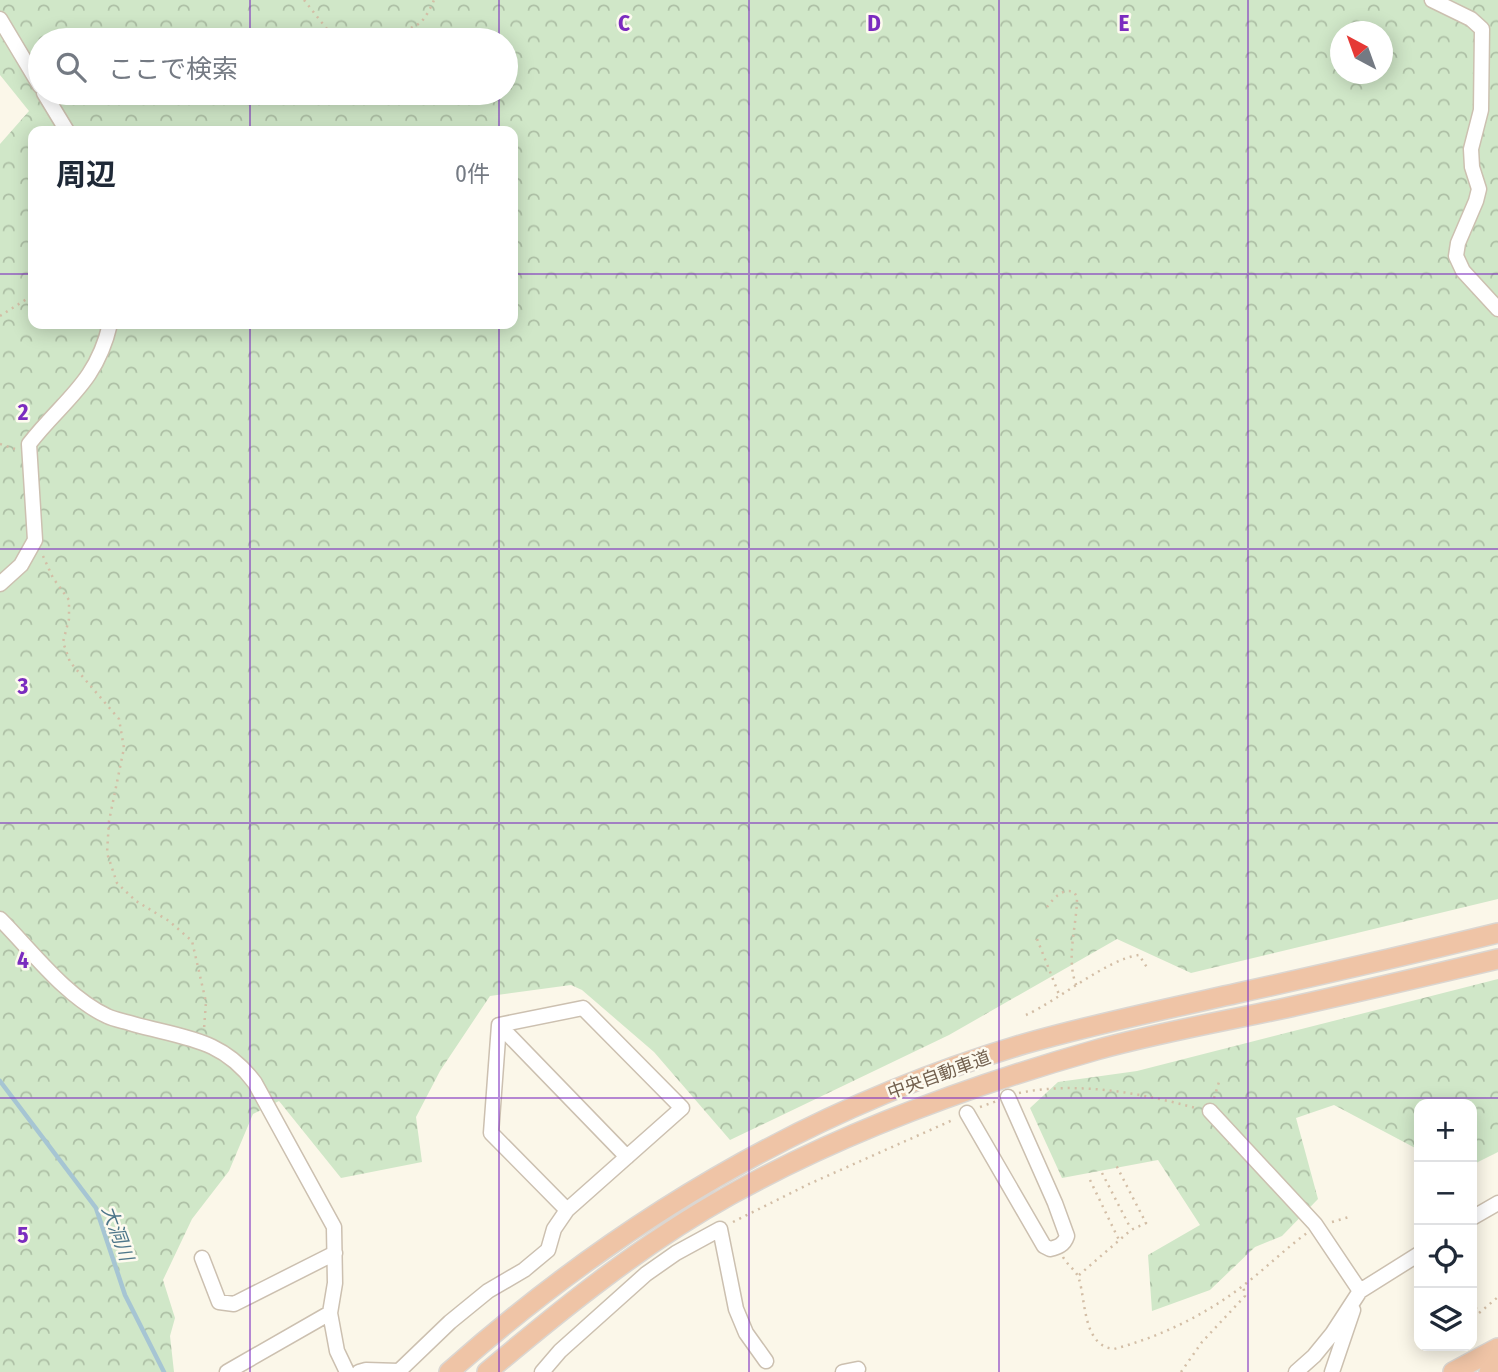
<!DOCTYPE html>
<html lang="ja">
<meta charset="utf-8">
<style>
:root{--surface:#fff;--page:#f6f6f7;--text:#1f2937;--muted:#747a83;--line:#e0e1e3}
body{margin:0;font-family:"Fira Sans Condensed","Noto Sans JP",sans-serif;background:var(--page);color:var(--text)}
.controls{position:absolute;right:21px;bottom:21px;display:grid;overflow:hidden;border-radius:14px;box-shadow:0 4px 18px #0003}
.controls button{width:63px;height:63px;display:grid;place-items:center;padding:0;border:0;border-bottom:2px solid var(--line);background:var(--surface);color:var(--text);font:35px sans-serif}
.compass{position:absolute;left:1330px;top:21px;width:63px;height:63px;border-radius:50%;background:var(--surface);box-shadow:0 4px 18px #0003;rotate:319deg}
.list{margin:0;padding:0;list-style:none}
h2{display:flex;justify-content:space-between;align-items:center;height:91px;margin:0;padding:0 28px;font-size:30px}
h2 small{font-size:23px;font-weight:400;color:var(--muted)}
.icon{flex:none;width:38px;height:38px;fill:none;stroke:currentColor;stroke-width:2;stroke-linecap:round;stroke-linejoin:round}
.map{position:relative;flex:none;width:1498px;height:1372px;overflow:hidden}
.search{position:absolute;background:var(--surface);box-shadow:0 4px 18px #0003;left:28px;top:28px;width:490px;height:77px;display:flex;align-items:center;gap:18px;box-sizing:border-box;padding:0 24px;border-radius:38px;color:var(--muted);font-size:26px}
.panel{position:absolute;background:var(--surface);box-shadow:0 4px 18px #0003;left:28px;top:126px;width:490px;height:203px;border-radius:14px}
.map>svg:first-child{display:block}
</style>
<div class="map">
<svg width="1498" height="1372" viewBox="0 0 1498 1372">
<defs>
<pattern id="forest-crowns" width="20" height="18" patternUnits="userSpaceOnUse" patternTransform="scale(1.75)"><rect width="20" height="18" fill="#d0e7c8"/><path d="M2 6a3 3 0 1 1 6 0M12 15a3 3 0 1 1 6 0" fill="none" stroke="#adbfa5"/></pattern>
</defs>
<rect width="100%" height="100%" fill="#fbf7e9"/>
<path fill="url(#forest-crowns)" fill-rule="evenodd" d="M0 0H1498V899L1191 973 1117 939 949 1035 730 1140 654 1052 582 990 571 985 490 996 440 1071 416 1117 422 1162 341 1178 279 1101 253 1114 229 1171 192 1219 163 1280 175 1318 170 1336 174 1372H0V144L29 111 0 75ZM1340 32H1382V74H1340ZM40 40H506V93H40ZM33 131H513V324H33Z
M1498 979V1152L1472 1165V1104H1419V1150L1334 1105 1296 1118 1318 1199 1282 1236 1255 1247 1210 1290 1152 1311 1148 1255 1200 1225 1158 1160 1062 1178 1030 1108 1058 1082 1137 1071Z"/>
<g fill="none" stroke-linecap="round" stroke-linejoin="round">
<path stroke="#a6c5d3" stroke-width="4.5" d="M0 1081 96 1208 125 1295 164 1372"/>
<g stroke="#ccc0b0" stroke-width="17">
<path id="minor" d="M1432 0 1471 19 1482 29 1481 110 1471 149 1472 167 1479 189 1476 201 1458 243 1456 256 1463 271 1498 309
M0 19 40 86
M44 93 67 131
M0 584 21 565 35 540 29 444C63 400 96 384 110 324
M0 919C32 951 66 997 107 1016 115 1020 125 1021 133 1024 183 1038 222 1038 255 1083L334 1227 335 1283 330 1313 337 1351 347 1372
M499 1025 627 1157
M1210 1111 1315 1224 1360 1291
M967 1113 1044 1246 1050 1249C1058 1247 1064 1245 1067 1236L1055 1203 1008 1097
M1472 1218 1498 1203
M202 1258 219 1302 234 1304 335 1253
M227 1372 330 1313
M359 1372 366 1370 399 1371 450 1322 488 1291 524 1270 548 1250 554 1229 567 1210 491 1133 499 1025 583 1008 682 1108 567 1210
M542 1372 560 1351 646 1274 676 1253 720 1229 736 1309 746 1333 766 1361
M843 1372 858 1369
M1296 1372 1314 1356 1332 1334 1360 1291 1419 1254
M1332 1372 1353 1310"/>
</g>
<g stroke="#dbd6d1" stroke-width="22">
<path id="highway" d="M449 1372C617 1223 808 1108 1024 1044 1094 1024 1166 1009 1238 993 1325 974 1412 954 1498 933
M487 1372C563 1308 642 1244 730 1195 845 1131 969 1086 1096 1050 1157 1033 1219 1022 1281 1009 1354 993 1426 976 1498 959
M1453 1372 1498 1348
M1489 1372 1498 1367"/>
</g>
<path stroke="#d3bea6" stroke-width="2.5" stroke-dasharray="2 5" stroke-linecap="butt" d="M304 0 326 28 343 40
M378 40C392 31 413 31 422 21 427 15 431 7 434 0
M0 316 33 295
M0 444 15 449
M43 556 53 578 69 600V619L63 642 70 662 119 719 124 748 109 821 107 853 117 883 136 901 169 921 192 941 206 1002 204 1029
M1047 907C1054 898 1062 888 1074 892L1077 897C1077 927 1065 959 1077 987
M1037 939 1060 997
M1026 1015C1059 1000 1107 959 1139 955L1148 969
M1019 1093C1078 1081 1140 1093 1196 1108
M1214 1098 1219 1082
M980 1107 997 1101
M1102 1173 1131 1229
M1090 1180 1119 1240
M733 1222 809 1184 955 1119
M1332 1222 1349 1217
M1063 1257C1068 1266 1076 1270 1079 1279 1086 1302 1083 1346 1114 1349 1160 1337 1207 1314 1244 1285 1266 1268 1285 1249 1307 1233
M1079 1275 1131 1230 1146 1223 1116 1165
M1472 1301 1479 1313 1498 1297
M1181 1372 1202 1342 1245 1296 1243 1285"/>
<use href="#minor" stroke="#fff" stroke-width="14"/>
<use href="#highway" stroke="#efc4a6" stroke-width="19"/>
</g>
<path fill="none" stroke="#7b2cbf" stroke-width="2" stroke-opacity="0.55" d="M250 0V40M499 0V40M749 0V1372M999 0V1372M1248 0V1372M250 93V131M499 93V131M0 274H33M513 274H1498M250 324V1372M499 324V1372M0 549H1498M0 823H1498M0 1098H1498"/>
<g text-anchor="middle" stroke-width="5" stroke-linejoin="round" paint-order="stroke">
<g font-size="18" fill="#73614f" stroke="#fdfaef">
<text transform="translate(939 1075) rotate(-20)" y="6">中央自動車道</text>
</g>
<g font-size="19" font-style="italic" fill="#4e778a" stroke="#fdfaef">
<text transform="translate(118 1233) rotate(70)" y="7">大洞川</text>
</g>
</g>
<g font-size="23" text-anchor="middle" font-weight="bold" fill="#7b2cbf" stroke="#fdfaef" stroke-width="5" stroke-linejoin="round" paint-order="stroke">
<text x="624" y="31">C</text>
<text x="874" y="31">D</text>
<text x="1124" y="31">E</text>
<text x="23" y="420">2</text>
<text x="23" y="694">3</text>
<text x="23" y="968">4</text>
<text x="23" y="1243">5</text>
</g>
</svg>
<div class="controls">
<button>+</button>
<button>−</button>
<button><svg class="icon" aria-label="locate" viewBox="0 0 24 24"><circle cx="12" cy="12" r="6"/><path d="M12 2v4M12 18v4M2 12h4M18 12h4"/></svg></button>
<button><svg class="icon" aria-label="layers" viewBox="0 0 24 24"><path d="M12 4l9 5-9 5-9-5zM3 14l9 5 9-5"/></svg></button>
</div>
<svg class="compass" viewBox="-18 -18 36 36"><path d="M0-13l5 13h-10z" fill="#e53935"/><path d="M0 13l5-13h-10z" fill="#747a83"/></svg>
<div class="search"><svg class="icon" aria-label="search" viewBox="0 0 24 24"><circle cx="10" cy="10" r="6"/><path d="M15 15l6 6"/></svg>ここで検索</div>
<section class="panel">
<h2>周辺<small>0件</small></h2>
<ul class="list">
</ul>
</section>
</div>
